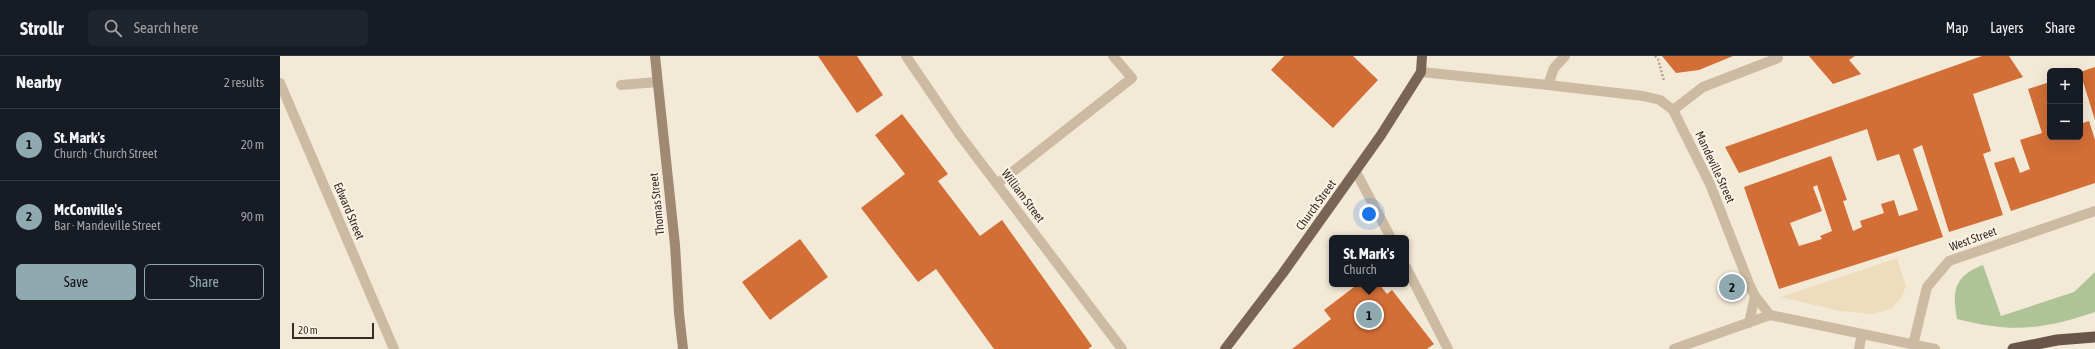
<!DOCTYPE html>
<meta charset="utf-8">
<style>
:root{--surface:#171b24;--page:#20242c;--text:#f1f3f6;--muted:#9ea1a6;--line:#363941;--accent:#8fa9b1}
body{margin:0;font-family:"Asap Condensed",sans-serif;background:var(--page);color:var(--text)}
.controls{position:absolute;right:12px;top:12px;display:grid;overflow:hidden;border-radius:6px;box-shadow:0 4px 16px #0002}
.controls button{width:36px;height:36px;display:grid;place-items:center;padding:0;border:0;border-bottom:1px solid var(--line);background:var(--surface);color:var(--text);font:20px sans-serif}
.scale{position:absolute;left:12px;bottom:10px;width:82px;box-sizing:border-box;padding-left:4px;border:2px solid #362d25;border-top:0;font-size:11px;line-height:14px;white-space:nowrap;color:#362d25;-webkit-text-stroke:3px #fbf3e4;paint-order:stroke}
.you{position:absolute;left:1089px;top:158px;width:14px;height:14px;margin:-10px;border:3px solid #fff;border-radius:50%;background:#1a73e8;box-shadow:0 0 0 6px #1a73e833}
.badge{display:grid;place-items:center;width:26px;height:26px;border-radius:50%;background:var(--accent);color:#111;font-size:13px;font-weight:700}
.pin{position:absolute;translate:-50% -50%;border:2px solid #fff;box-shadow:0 1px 4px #0006}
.popup{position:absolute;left:1049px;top:179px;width:80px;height:52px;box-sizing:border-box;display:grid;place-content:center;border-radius:6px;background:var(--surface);filter:drop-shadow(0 1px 3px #0005);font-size:13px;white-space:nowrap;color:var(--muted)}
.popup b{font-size:15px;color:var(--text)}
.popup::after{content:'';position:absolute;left:50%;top:100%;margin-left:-8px;border:8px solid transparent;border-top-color:var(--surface)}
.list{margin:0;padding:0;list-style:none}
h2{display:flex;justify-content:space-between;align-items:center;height:52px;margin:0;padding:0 16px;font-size:17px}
h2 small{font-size:13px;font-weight:400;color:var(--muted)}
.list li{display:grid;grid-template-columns:26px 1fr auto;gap:12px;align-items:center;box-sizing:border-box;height:72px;padding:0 16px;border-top:1px solid var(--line)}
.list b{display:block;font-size:15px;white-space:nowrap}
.list p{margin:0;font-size:13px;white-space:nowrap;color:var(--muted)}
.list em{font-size:13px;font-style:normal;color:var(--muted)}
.actions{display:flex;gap:8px;padding:12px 16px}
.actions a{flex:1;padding:9px 0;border:1px solid var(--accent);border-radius:6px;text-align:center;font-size:14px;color:var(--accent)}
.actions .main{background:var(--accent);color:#111}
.icon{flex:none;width:22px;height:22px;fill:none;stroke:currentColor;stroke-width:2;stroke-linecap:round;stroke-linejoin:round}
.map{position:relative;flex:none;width:1815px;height:293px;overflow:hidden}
header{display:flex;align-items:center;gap:24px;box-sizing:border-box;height:56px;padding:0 20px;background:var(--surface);border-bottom:1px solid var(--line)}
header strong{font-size:19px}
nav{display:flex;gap:22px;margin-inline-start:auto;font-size:14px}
.search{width:280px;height:36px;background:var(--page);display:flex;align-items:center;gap:10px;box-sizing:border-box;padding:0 14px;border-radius:6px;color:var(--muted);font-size:15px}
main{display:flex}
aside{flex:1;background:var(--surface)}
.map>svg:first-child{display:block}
</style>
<header>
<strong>Strollr</strong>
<div class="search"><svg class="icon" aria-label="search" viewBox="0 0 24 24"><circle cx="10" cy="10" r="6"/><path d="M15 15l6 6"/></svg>Search here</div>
<nav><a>Map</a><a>Layers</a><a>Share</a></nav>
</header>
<main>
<aside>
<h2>Nearby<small>2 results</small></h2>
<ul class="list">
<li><span class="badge">1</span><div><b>St. Mark's</b><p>Church · Church Street</p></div><em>20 m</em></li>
<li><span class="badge">2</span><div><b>McConville's</b><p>Bar · Mandeville Street</p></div><em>90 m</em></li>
</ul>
<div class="actions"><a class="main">Save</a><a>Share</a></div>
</aside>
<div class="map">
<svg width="1815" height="293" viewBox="0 0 1815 293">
<rect width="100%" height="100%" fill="#f3e9d7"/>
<path fill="#afc496" d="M1703 209 1721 260 1794 236 1815 216V256C1761 274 1732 277 1677 263 1672 235 1674 220 1703 209Z"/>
<path fill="#edddbc" d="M1617 202 1626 230 1621 242 1611 253 1592 258 1560 255 1501 241Z"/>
<path fill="#d26e36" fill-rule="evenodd" d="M538 0H577L603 39 577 57Z
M1004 0H1073L1098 24 1053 72 991 14Z
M1382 0H1453L1419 14 1396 17Z
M1529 0H1575L1569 4 1581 18 1553 28Z
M1702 0H1729L1743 21 1693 38 1711 95 1703 98 1723 159 1669 176 1642 89 1633 93 1663 181 1499 233 1464 131 1551 100 1567 144 1563 145 1573 175 1582 171 1580 165 1604 157 1601 148 1614 144 1619 160 1638 154 1619 98 1597 105 1587 73 1459 117 1445 91ZM1537 129 1552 175 1540 180 1542 183 1519 190 1510 167 1542 155 1533 131Z
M1815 11V64L1800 16Z
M1770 26V81H1800V68L1809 65 1815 84V127L1731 155 1714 107 1734 101 1740 117 1750 113 1740 84 1762 77 1748 33Z
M622 58 668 118 658 125 700 180 722 164 812 290 808 293H714L656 213 638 226 581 152 625 118 595 79Z
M520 183 548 221 490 264 462 226Z
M1078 228H1099L1107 238 1112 234 1154 288 1147 293H1012L1051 263 1044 254Z"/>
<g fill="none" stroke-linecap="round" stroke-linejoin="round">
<path stroke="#b8a48c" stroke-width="2.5" stroke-dasharray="2 2" stroke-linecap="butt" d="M1375 0 1378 3 1384 25"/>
<path stroke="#ccbaa2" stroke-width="10" d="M341 29 377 26
M717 128 852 22 833 0
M1579 293 1582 278"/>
<path stroke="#ccbaa2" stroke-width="10" d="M1076 116 1111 182
M1126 211 1168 293"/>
<path stroke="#ccbaa2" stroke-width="10" d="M626 0 679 78 842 293
M0 27 114 293
M1268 29 1274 12 1285 0
M1393 54 1423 31 1498 2
M1633 289 1647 231 1669 205 1815 155"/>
<path stroke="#ccbaa2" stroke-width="10" d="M1141 16 1268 29 1363 40 1380 44 1393 54 1430 128 1470 230 1475 240 1490 259 1655 293
M1469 267 1475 240
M1394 293 1490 259"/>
<path stroke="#a08973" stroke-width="10" d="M375 0 395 189 399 257 403 293"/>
<path stroke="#7a6555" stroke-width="10" d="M945 293 1003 217 1101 79 1141 16 1142 0"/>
<path stroke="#695648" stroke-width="11" d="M1733 293 1777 284 1815 281"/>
</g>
<g text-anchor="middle" stroke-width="4" stroke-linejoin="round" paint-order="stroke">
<g font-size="12" fill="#362d25" stroke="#fbf3e4">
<text transform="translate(1435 111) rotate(65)" y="4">Mandeville Street</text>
<text transform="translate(743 140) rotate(53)" y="4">William Street</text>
<text transform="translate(377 148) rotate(-96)" y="4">Thomas Street</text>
<text transform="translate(1036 149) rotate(-54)" y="4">Church Street</text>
<text transform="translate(69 155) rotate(67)" y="4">Edward Street</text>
<text transform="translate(1693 183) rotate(-20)" y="4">West Street</text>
</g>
</g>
</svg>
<div class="controls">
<button>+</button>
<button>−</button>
</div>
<div class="scale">20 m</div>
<div class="you"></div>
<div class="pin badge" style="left:1089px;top:259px">1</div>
<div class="popup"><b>St. Mark's</b>Church</div>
<div class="pin badge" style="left:1452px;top:231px">2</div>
</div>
</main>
